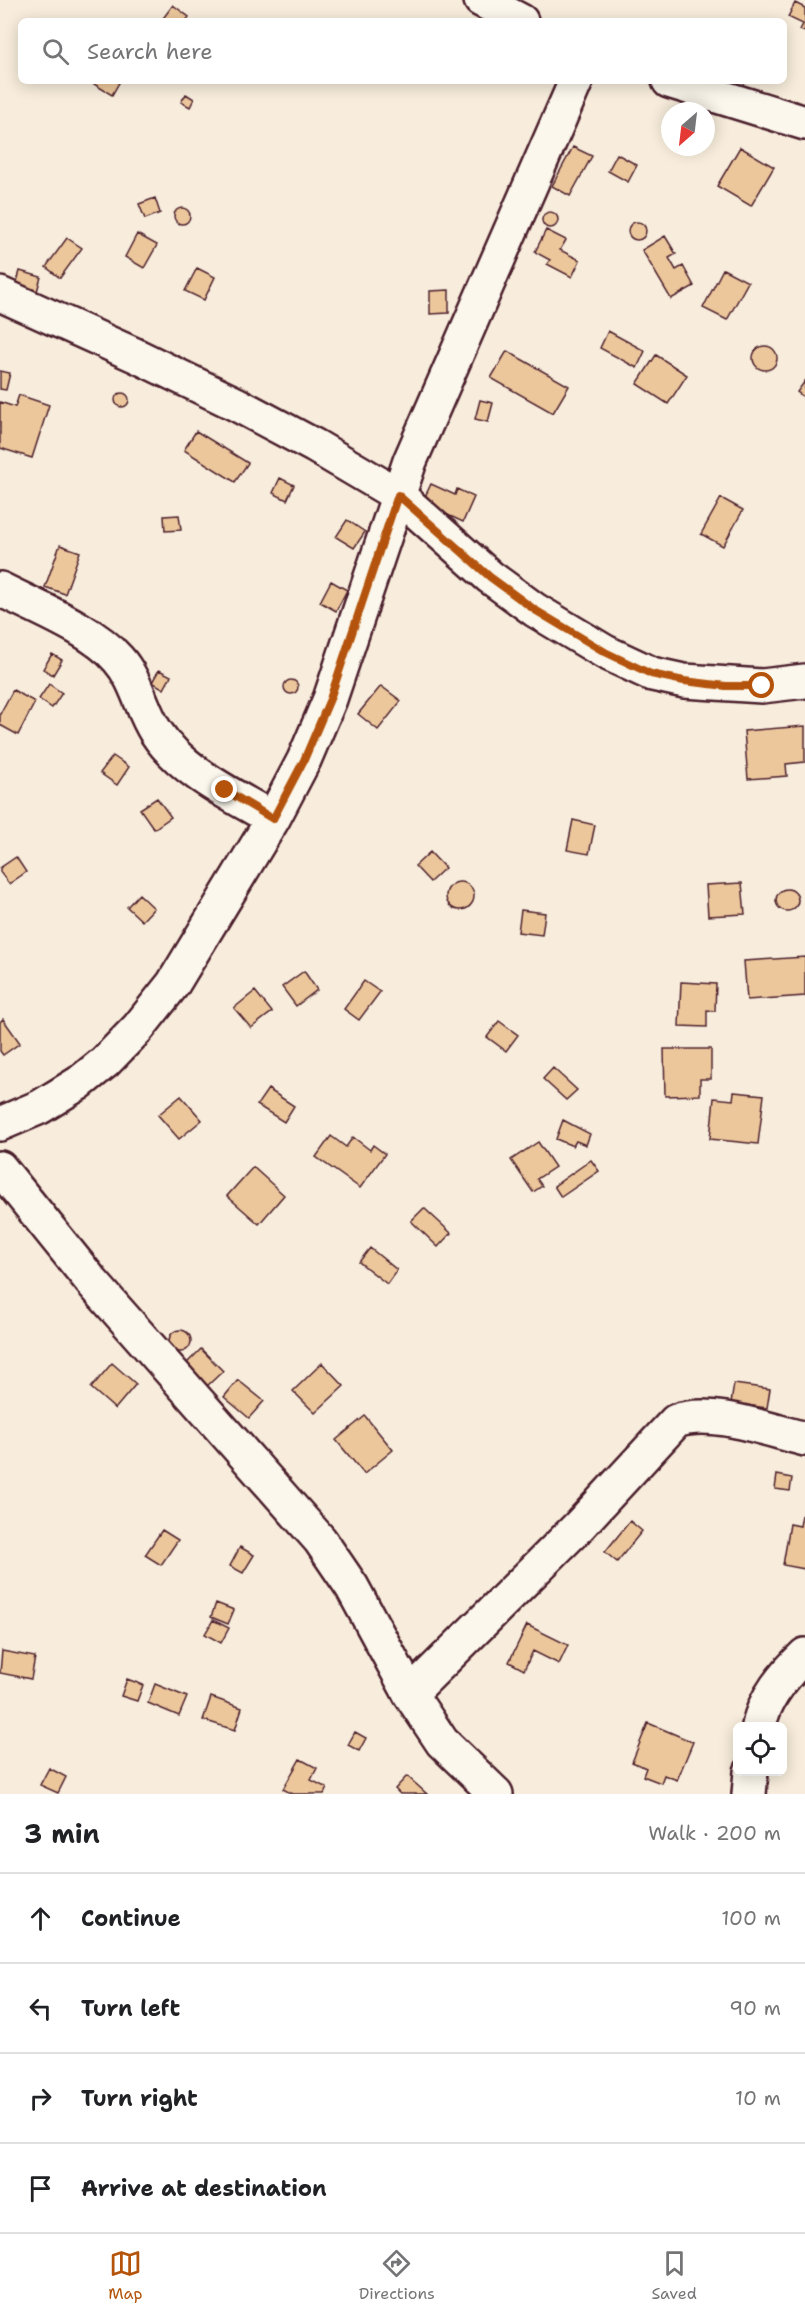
<!DOCTYPE html>
<meta charset="utf-8">
<style>
:root{--surface:#fff;--page:#f2f2f2;--text:#202124;--muted:#757577;--line:#e0e0e0;--accent:#b45309}
body{margin:0;font-family:"Shantell Sans",sans-serif;background:var(--page);color:var(--text)}
.controls{position:absolute;right:18px;bottom:18px;display:grid;overflow:hidden;border-radius:9px;box-shadow:0 3px 15px #0003}
.controls button{width:54px;height:54px;display:grid;place-items:center;padding:0;border:0;border-bottom:2px solid var(--line);background:var(--surface);color:var(--text);font:30px sans-serif}
.compass{position:absolute;left:661px;top:102px;width:54px;height:54px;border-radius:50%;background:var(--surface);box-shadow:0 3px 15px #0003;rotate:208deg}
.stop{position:absolute;width:18px;height:18px;margin:-14px;border:4px solid #b45309;border-radius:50%;background:#fff}
.stop.end{background:#b45309;border-color:#fff;box-shadow:0 2px 6px #0008}
.list{margin:0;padding:0;list-style:none}
h2{display:flex;justify-content:space-between;align-items:center;height:78px;margin:0;padding:0 24px;font-size:26px}
h2 small{font-size:20px;font-weight:400;color:var(--muted)}
.list li{display:grid;grid-template-columns:39px 1fr auto;gap:18px;align-items:center;box-sizing:border-box;height:90px;padding:0 24px;border-top:2px solid var(--line)}
.list b{display:block;font-size:22px;white-space:nowrap}
.list em{font-size:20px;font-style:normal;color:var(--muted)}
.icon{flex:none;width:33px;height:33px;fill:none;stroke:currentColor;stroke-width:2;stroke-linecap:round;stroke-linejoin:round}
.map{position:relative;flex:none;width:805px;height:1794px;overflow:hidden}
.search{position:absolute;background:var(--surface);box-shadow:0 3px 15px #0003;left:18px;right:18px;top:18px;height:66px;display:flex;align-items:center;gap:15px;box-sizing:border-box;padding:0 21px;border-radius:9px;color:var(--muted);font-size:22px}
.sheet{height:438px;background:var(--surface)}
nav{display:flex;justify-content:space-around;align-items:center;box-sizing:border-box;height:84px;border-top:2px solid var(--line);background:var(--surface);font-size:16px;color:var(--muted)}
nav a{display:grid;justify-items:center;gap:3px}
nav .on{color:var(--accent)}
.map>svg:first-child{display:block}
</style>
<div class="map">
<svg width="805" height="1794" viewBox="0 0 805 1794">
<rect width="100%" height="100%" fill="#f8eddc"/>
<filter id="ink" filterUnits="userSpaceOnUse"><feTurbulence type="fractalNoise" baseFrequency=".0167" numOctaves="2"/><feDisplacementMap in="SourceGraphic" scale="12" xChannelSelector="R" yChannelSelector="G"/><feConvolveMatrix kernelMatrix="1 2 1 2 8 2 1 2 1" color-interpolation-filters="sRGB"/></filter>
<g filter="url(#ink)">
<path fill="#ecc79c" stroke="#4a1f2b" stroke-width="1.5" d="M795 3 805 8V32L800 30 803 24 788 17Z
M173 5 189 17 186 21H161Z
M89 81H120L112 95Z
M186 94 194 99 190 107 181 102Z
M573 147 592 156 570 196 552 186Z
M740 147 774 167 751 206 717 186Z
M617 154 637 165 628 182 608 171Z
M155 198 160 213 145 219 139 204Z
M174 216a8 8 0 1 1 16 0a8 8 0 1 1-16 0Z
M542 220a8 8 0 1 1 16 0a8 8 0 1 1-16 0Z
M628 231a9 9 0 1 1 18 0a9 9 0 1 1-18 0Z
M546 230 566 240 560 250 580 260 572 277 547 264 550 260 535 252Z
M137 234 157 245 144 268 125 257Z
M665 236 676 254 669 258 676 270 683 266 694 286 671 299 642 250Z
M67 238 82 248 60 278 46 267Z
M197 268 215 277 204 300 185 291Z
M723 269 748 282 727 320 703 308Z
M20 271 41 277 36 295 15 289Z
M449 290V313L430 314V291Z
M608 331 645 351 637 368 600 348Z
M753 358a12 12 0 1 1 24 0a12 12 0 1 1-24 0Z
M507 351 569 386 553 413 491 378Z
M656 355 687 375 668 404 637 384Z
M0 371 10 373 6 390 0 389Z
M805 381V398L797 392Z
M115 400a7 7 0 1 1 14 0a7 7 0 1 1-14 0Z
M19 395 49 405 32 458 0 448V402L15 407Z
M480 400 493 403 488 422 475 419Z
M196 431 248 463 235 482 184 450Z
M280 478 294 485 287 500 273 493Z
M431 484 455 495 457 489 474 497 463 522 422 503Z
M721 498 743 510 723 546 701 534Z
M179 515 181 530 165 531 164 516Z
M347 520 365 532 354 548 336 537Z
M60 545 80 552 65 594 45 587Z
M331 581 347 590 336 611 320 602Z
M52 654 62 660 53 675 43 669Z
M159 670 171 676 164 689 152 682Z
M284 687a7 7 0 1 1 14 0a7 7 0 1 1-14 0Z
M49 684 62 693 52 708 39 699Z
M381 686 401 701 378 730 358 714Z
M13 690 35 702 18 735 0 725V714Z
M805 726V762L786 764 787 776 748 779 744 731Z
M113 756 129 767 117 785 100 773Z
M157 798 171 817 154 829 140 809Z
M573 820 595 825 589 854 567 850Z
M430 852 445 868 430 882 415 866Z
M16 857 26 872 9 884 0 872V868Z
M446 896a14 14 0 1 1 28 0a14 14 0 1 1-28 0Z
M742 883 745 914 708 916 706 885Z
M776 900a11 11 0 1 1 22 0a11 11 0 1 1-22 0Z
M139 894 154 908 142 921 127 907Z
M521 910 545 913 542 935 518 932Z
M805 957V996L747 1000 744 961Z
M304 971 317 990 296 1006 282 987Z
M364 981 380 992 359 1020 344 1009Z
M681 982 716 984 715 1011 707 1010V1027L679 1026Z
M255 991 272 1012 251 1028 234 1008Z
M3 1019 20 1043 3 1055 0 1051V1022Z
M499 1021 518 1035 506 1051 487 1037Z
M664 1049H711V1079H700V1095L665 1096Z
M553 1068 577 1090 566 1100 543 1079Z
M268 1089 294 1106 284 1122 257 1105Z
M734 1092 764 1095 758 1144 710 1139 714 1098 733 1100Z
M181 1096 202 1120 179 1139 158 1115Z
M563 1120 590 1134 586 1145 576 1141 573 1146 556 1139Z
M331 1136 346 1147 353 1137 370 1150 373 1145 385 1154 360 1188 316 1157Z
M538 1142 555 1167 537 1179 542 1186 533 1192 511 1160Z
M591 1160 599 1171 561 1197 554 1186Z
M253 1167 284 1195 259 1224 227 1196Z
M424 1208 451 1233 438 1247 411 1221Z
M370 1248 397 1270 387 1284 359 1262Z
M169 1341a11 11 0 1 1 22 0a11 11 0 1 1-22 0Z
M201 1349 223 1371 206 1387 185 1365Z
M112 1363 136 1384 115 1409 91 1388Z
M322 1363 344 1386 315 1413 293 1391Z
M238 1380 264 1401 249 1418 224 1397Z
M734 1384 770 1389 767 1408 731 1403Z
M365 1416 393 1450 364 1474 336 1440Z
M777 1475 792 1478 790 1491 775 1489Z
M802 1515 805 1516V1569L783 1565 790 1524 800 1526Z
M630 1521 642 1531 617 1562 605 1552Z
M162 1530 178 1540 161 1565 145 1555Z
M240 1547 254 1555 243 1573 230 1566Z
M216 1603 234 1610 228 1624 211 1617Z
M213 1620 229 1628 221 1643 205 1634Z
M527 1625 568 1645 559 1664 533 1651 524 1670 509 1662Z
M2 1651 35 1657 31 1679 0 1673Z
M127 1679 143 1685 137 1701 121 1696Z
M155 1684 187 1697 179 1716 148 1703Z
M211 1697 242 1708 235 1730 203 1720Z
M648 1723 693 1742 677 1780 664 1775 661 1783 643 1776 646 1768 632 1762Z
M355 1732 366 1738 359 1751 348 1745Z
M300 1759 317 1768 311 1780 327 1788 324 1794H292L283 1789Z
M49 1768 66 1777 58 1793 40 1785Z
M407 1776 427 1794H400L395 1789Z"/>
<g fill="none" stroke-linecap="round" stroke-linejoin="round">
<g stroke="#4a1f2b" stroke-width="38">
<path id="minor" d="M481 0 521 21
M669 81 805 123
M0 294 135 355 236 404 315 446 398 495 490 577 535 610 605 652 652 674 684 681 762 686 805 681
M0 589C35 607 92 629 118 659 137 680 141 709 156 732 182 772 233 795 273 819
M0 1124 40 1107 79 1083 105 1062 138 1028 173 984 273 819 304 760 330 699 410 461 576 81
M0 1168 92 1282 320 1540 352 1587 410 1694 442 1742 496 1794
M410 1694 579 1526 676 1421C712 1408 768 1430 805 1439
M759 1726C764 1698 785 1674 805 1655
M749 1794 751 1772"/>
</g>
<use href="#minor" stroke="#fbf7ec" stroke-width="33"/>
</g>
</g>
<g fill="none" stroke-linecap="round" stroke-linejoin="round" filter="url(#ink)">
<path stroke="#b45309" stroke-width="8" d="M225 790 273 819 304 760 330 699 398 495 490 577 535 610 605 652 651 674 684 681 726 686H762"/>
</g>
</svg>
<div class="controls">
<button><svg class="icon" aria-label="locate" viewBox="0 0 24 24"><circle cx="12" cy="12" r="6"/><path d="M12 2v4M12 18v4M2 12h4M18 12h4"/></svg></button>
</div>
<svg class="compass" viewBox="-18 -18 36 36"><path d="M0-13l5 13h-10z" fill="#e53935"/><path d="M0 13l5-13h-10z" fill="#757577"/></svg>
<div class="stop" style="left:762px;top:686px"></div>
<div class="stop end" style="left:225px;top:790px"></div>
<div class="search"><svg class="icon" aria-label="search" viewBox="0 0 24 24"><circle cx="10" cy="10" r="6"/><path d="M15 15l6 6"/></svg>Search here</div>
</div>
<section class="sheet">
<h2>3 min<small>Walk · 200 m</small></h2>
<ul class="list">
<li><svg class="icon" aria-label="ahead" viewBox="0 0 24 24"><path d="M12 20V5M6 11l6-6 6 6"/></svg><div><b>Continue</b></div><em>100 m</em></li>
<li><svg class="icon" aria-label="left" viewBox="0 0 24 24"><path d="M17 20v-9H6M10 6l-5 5 5 5"/></svg><div><b>Turn left</b></div><em>90 m</em></li>
<li><svg class="icon" aria-label="right" viewBox="0 0 24 24"><path d="M7 20v-9h11M14 6l5 5-5 5"/></svg><div><b>Turn right</b></div><em>10 m</em></li>
<li><svg class="icon" aria-label="arrive" viewBox="0 0 24 24"><path d="M6 21V4h12l-3 4 3 4H6"/></svg><div><b>Arrive at destination</b></div></li>
</ul>
</section>
<nav>
<a class="on"><svg class="icon" aria-label="map" viewBox="0 0 24 24"><path d="M3 6l6-2 6 2 6-2v14l-6 2-6-2-6 2zM9 4v14M15 6v14"/></svg>Map</a>
<a><svg class="icon" aria-label="directions" viewBox="0 0 24 24"><path d="M12 3l9 9-9 9-9-9zM9 14v-3h6M13 9l2 2-2 2"/></svg>Directions</a>
<a><svg class="icon" aria-label="saved" viewBox="0 0 24 24"><path d="M7 4h10v16l-5-4-5 4z"/></svg>Saved</a>
</nav>
